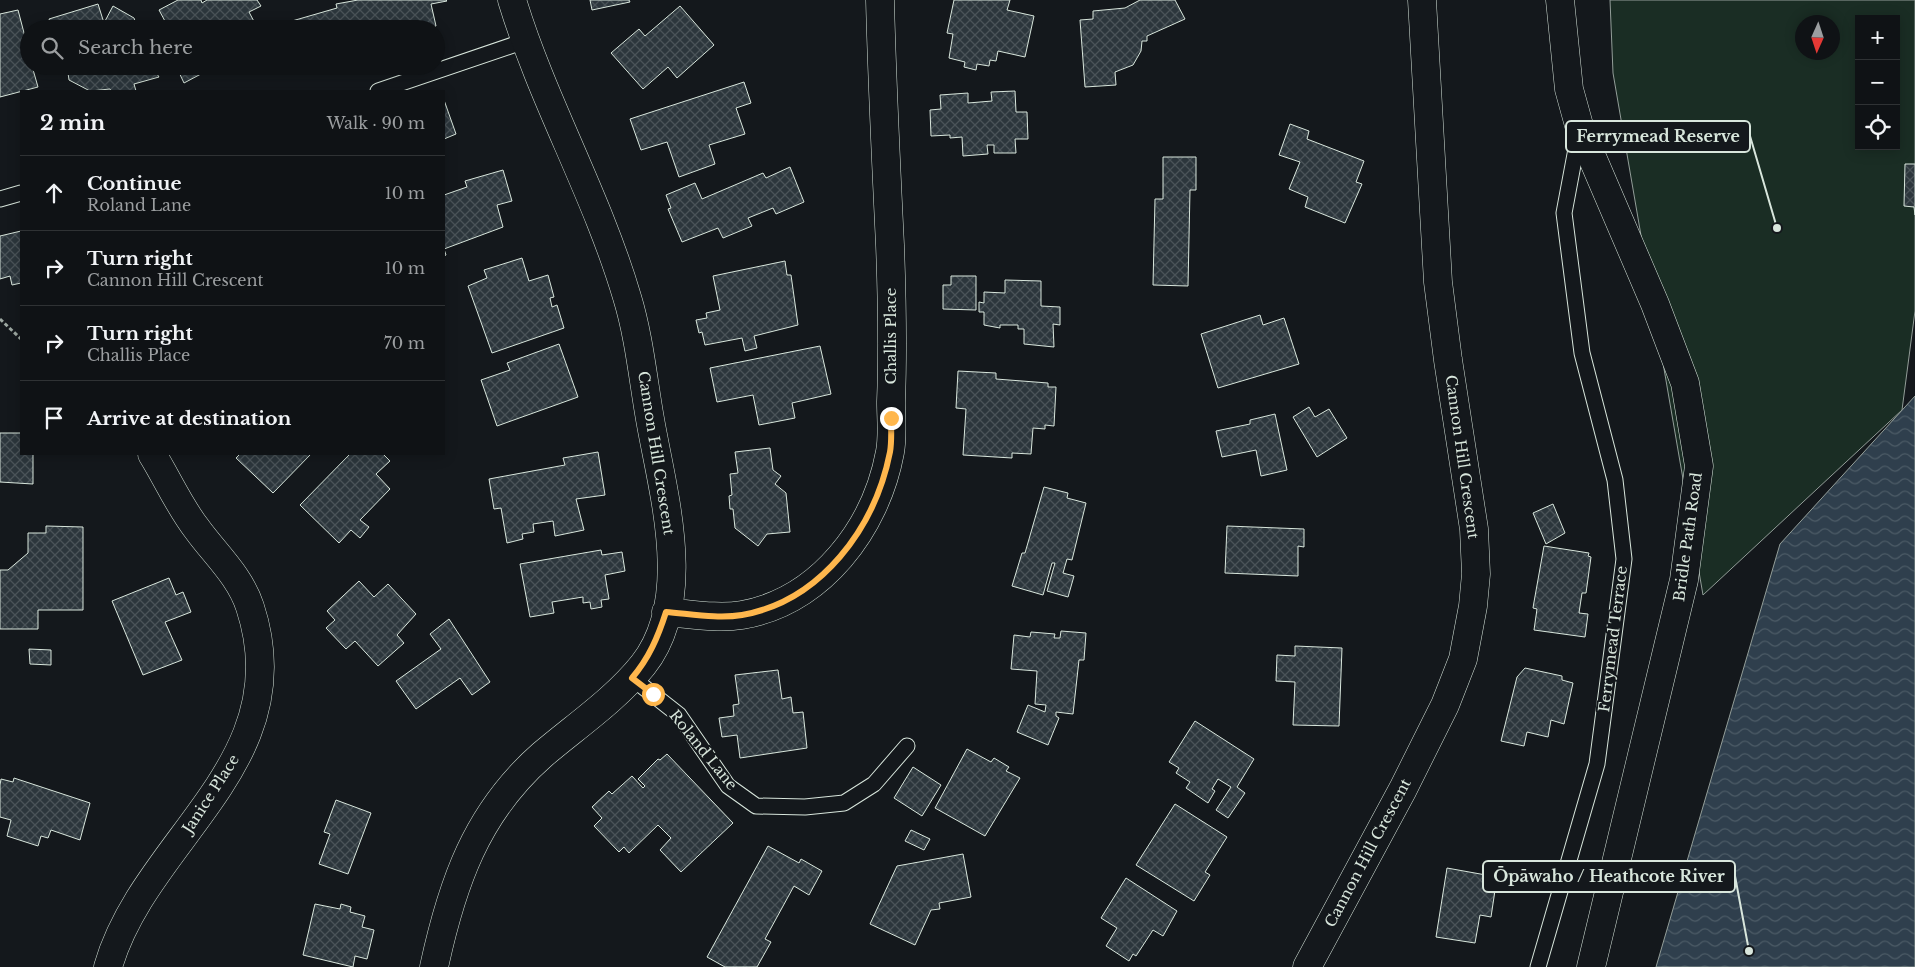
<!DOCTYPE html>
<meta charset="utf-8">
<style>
:root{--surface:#0f1215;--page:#1d2022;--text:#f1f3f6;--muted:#9b9ea0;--line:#2f3234}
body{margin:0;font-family:"Libre Baskerville",serif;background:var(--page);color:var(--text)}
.controls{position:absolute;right:15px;top:15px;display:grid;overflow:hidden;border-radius:0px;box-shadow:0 2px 12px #0003}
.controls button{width:45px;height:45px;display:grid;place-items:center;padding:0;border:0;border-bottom:1px solid var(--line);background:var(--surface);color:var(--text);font:25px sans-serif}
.compass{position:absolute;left:1795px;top:15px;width:45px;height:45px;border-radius:50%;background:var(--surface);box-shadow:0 2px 12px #0003;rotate:183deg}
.stop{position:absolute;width:15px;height:15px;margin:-11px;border:4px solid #ffb74d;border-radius:50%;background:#fff}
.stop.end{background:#ffb74d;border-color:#fff;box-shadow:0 1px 5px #0008}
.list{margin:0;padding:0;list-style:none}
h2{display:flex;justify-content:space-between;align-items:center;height:65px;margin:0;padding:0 20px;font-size:21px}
h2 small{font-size:16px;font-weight:400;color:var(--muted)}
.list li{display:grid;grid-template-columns:32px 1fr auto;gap:15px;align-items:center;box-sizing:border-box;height:75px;padding:0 20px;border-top:1px solid var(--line)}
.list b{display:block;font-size:19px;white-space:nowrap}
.list p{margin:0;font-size:16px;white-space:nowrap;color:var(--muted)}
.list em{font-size:16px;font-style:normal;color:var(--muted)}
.icon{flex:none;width:28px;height:28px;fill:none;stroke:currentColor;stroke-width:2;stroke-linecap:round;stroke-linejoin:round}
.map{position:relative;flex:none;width:1915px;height:967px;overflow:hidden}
.search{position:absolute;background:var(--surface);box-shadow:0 2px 12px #0003;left:20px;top:20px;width:425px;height:55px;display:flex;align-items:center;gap:12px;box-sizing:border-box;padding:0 18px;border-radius:28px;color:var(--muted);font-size:19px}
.panel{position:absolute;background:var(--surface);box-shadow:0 2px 12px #0003;left:20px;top:90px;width:425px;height:365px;border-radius:0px}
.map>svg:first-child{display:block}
</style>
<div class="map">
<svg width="1915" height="967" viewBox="0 0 1915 967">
<defs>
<pattern id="water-waves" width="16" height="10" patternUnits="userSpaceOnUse" patternTransform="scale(1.25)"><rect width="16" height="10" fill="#2f3f4d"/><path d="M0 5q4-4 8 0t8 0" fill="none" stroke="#4c5b66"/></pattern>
<pattern id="building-cross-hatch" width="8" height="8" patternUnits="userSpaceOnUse" patternTransform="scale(1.25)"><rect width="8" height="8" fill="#2c363c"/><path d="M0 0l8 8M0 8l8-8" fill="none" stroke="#4a5358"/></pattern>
</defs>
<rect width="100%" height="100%" fill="#14181c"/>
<path fill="#1a2d24" stroke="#939e99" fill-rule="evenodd" d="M1610 0H1915V311L1902 410 1703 595 1613 73ZM1859 19H1896V146H1859ZM1802 22H1832V52H1802Z"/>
<path fill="url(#water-waves)" stroke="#939e99" d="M1915 396V967H1656L1780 544Z"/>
<path fill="url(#building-cross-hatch)" stroke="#d8e6dc" d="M178 0H201L202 3 207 0H257L261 6 249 12 258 29H164L162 26 166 23 159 10Z
M358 0H446L447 1 431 4 436 26 427 29H293L292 21 337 8 336 4Z
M590 0H629L630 2 592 10Z
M954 0H1010L1007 10 1034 16 1025 57 998 51 996 61 990 60 989 66 977 64 976 70 964 67 965 62 949 58 953 34 947 33Z
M1140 0H1175L1185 19 1147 36V41H1142L1141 51 1133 65 1115 72 1116 85 1085 87 1080 20 1093 19V11L1125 8Z
M98 4 104 23 113 6 134 18 138 29H52L49 19Z
M680 6 714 45 677 78 668 67 643 89 611 53 639 29 645 36Z
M18 10 29 52V66H32L38 87 0 97V14Z
M64 66H163L164 70 157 74 159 77 134 84 136 91H111L110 89 90 91 69 80 67 66Z
M176 66H216L184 83Z
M744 82 751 103 736 108 745 134 709 145 715 164 679 177 667 142 641 150 630 119Z
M1015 91 1016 112H1027L1028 139H1015L1016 153H994V145H987L988 154 963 156 962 137 950 138V135L931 136 930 110 941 109 940 95 968 93V103L992 101 991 92Z
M444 100 456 134 444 139Z
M1290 124 1309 131 1307 139 1364 161 1356 182 1362 184 1345 223 1305 207 1308 197 1289 189 1300 162 1279 155Z
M1163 157H1196V190H1190L1188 286 1153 285 1155 199H1163Z
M1905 164H1915V215L1914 207 1904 206Z
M790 167 804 202 776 214 773 208 748 218 752 226 723 238 718 228 682 242 668 209 671 208 666 195 695 183 702 199 763 173 766 178Z
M503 170 512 201 497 205 503 227 444 249 446 255 444 256V195L467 187 465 181Z
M21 231V283L12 285 10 276 0 279V236Z
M522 258 529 281 548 275 554 297 550 298 552 307 557 305 564 328 492 353 468 286 487 278 484 270Z
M785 261 787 275H791L798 325 754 336 757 348 745 351 742 338 705 345 702 332 699 333 696 320 707 318 706 313 720 310 713 276Z
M951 276H976V310L943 309V285H951Z
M1005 280 1041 281V306L1060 307V325L1053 324 1054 347 1024 344V329H1018V325H1000V328L984 325V312H979V302L984 303V292L1005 293Z
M1260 315 1263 325 1284 318 1299 364 1218 388 1201 334Z
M559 344 578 397 497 426 481 380 510 370 507 363Z
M820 346 831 394 792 403 795 418 759 425 753 395 717 402 710 368Z
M958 371 996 373V379L1048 383V387H1056L1054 426 1045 425V429L1033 428 1031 454 1012 453V458L963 455 966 409 956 408Z
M1309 407 1315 417 1329 409 1347 438 1317 457 1293 417Z
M1275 414 1287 470 1261 476 1256 450 1222 457 1216 431 1250 424V420Z
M0 433H21V454H33V484L0 482Z
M770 448 773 470 781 476 775 484 786 493 790 532 767 534 758 546 735 528 733 509H730L729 496 732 495 730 474 738 473 735 452Z
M598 452 605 495 576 499 584 530 555 536 553 521 533 524 534 532 522 534 523 539 507 543 501 508 494 509 489 479 565 465 563 458Z
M240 454H311L273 493 236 458Z
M350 454H383L390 461 376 474 390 489 360 520 369 527 360 538 351 530 339 543 300 505Z
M1044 487 1068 493 1067 498 1086 503 1072 560 1067 559 1063 573 1074 576 1068 597 1047 591 1055 563H1052L1043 595 1012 586 1022 553H1025Z
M1553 504 1565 533 1546 544 1533 513Z
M46 526 83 527V610H38V629H0V570H8L28 553V533H46Z
M1227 526 1304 529V547L1298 546V576L1225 573Z
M1544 546 1589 553 1588 556 1591 557 1586 593H1582L1579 613 1588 614 1585 637 1534 630 1537 609 1533 608 1534 602Z
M601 550 602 555 622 552 625 571 605 575 609 599 601 600 602 607 591 609 590 602 583 603V597L552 602 554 613 530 617 520 564Z
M169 578 176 595 183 592 191 612 165 622 182 660 143 675 112 601Z
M359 581 374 597 388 584 416 614 397 635 404 643 378 666 355 641 346 649 326 628 335 620 327 611Z
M449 619 490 682 472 695 460 678 416 709 396 681 441 649 430 634Z
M1061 631 1086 633 1084 660H1079L1073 714 1056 712V716L1059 718 1048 745 1017 732 1028 705 1045 712 1046 705 1035 704 1037 671 1011 669 1014 635 1030 637 1031 632 1055 634 1054 638H1060Z
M1295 646 1342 648 1339 726 1293 725 1295 682 1276 681 1277 655 1295 656Z
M29 649 51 650V665L30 664Z
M1525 668 1562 676V680L1573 683 1564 724 1551 720 1548 737 1527 732 1524 746 1501 741 1517 677Z
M778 670 782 699 791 697 793 713 803 712 807 748 740 758 737 735 722 737 719 718 734 716 733 705 739 704 735 675Z
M1195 721 1254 759 1237 787 1245 793 1228 818 1216 810 1231 787 1218 779 1212 789 1215 791 1208 803 1186 788 1190 782 1176 773 1179 768 1169 762Z
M967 749 991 762 994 758 1009 767 1006 771 1020 778 985 836 935 808Z
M667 754 733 823 681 872 660 850 671 838 658 825 629 853 624 847 619 852 594 826 602 818 592 807 609 791 612 794 632 776 643 788 645 786 638 779 658 759 660 760Z
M913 767 941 785 922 816 894 798Z
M14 778 90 803 80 840 51 830 48 838 41 836 38 846 7 836 11 820 0 817V785L1 779 13 782Z
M336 800 371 813 348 874 319 864 330 834 324 832Z
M1175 804 1227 837 1205 872 1210 875 1194 901 1136 865Z
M911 830 930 839 924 850 905 841Z
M768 846 799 863 801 859 822 871 809 895 794 886 765 939 771 942 757 967H725L707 957Z
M963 854 971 897 939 903 940 909 931 910 915 945 870 924 897 866Z
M1447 868 1497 877 1491 917 1480 915 1475 943 1436 937Z
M1126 878 1177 911 1163 936 1153 930 1136 956 1133 954 1129 961 1106 946 1117 928 1101 918Z
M315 904 340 909 341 904 351 907 350 912 365 916 362 927 374 930 367 959 355 956 353 967 303 955Z"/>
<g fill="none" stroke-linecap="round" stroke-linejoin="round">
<g stroke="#d8e6dc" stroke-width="17">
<path id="service" d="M378 91 525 41
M0 199 21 193
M632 678 679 715 728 786 756 806 805 807 844 803 874 784 907 746
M1538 967 1597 764 1624 559 1615 480 1582 353 1564 213 1579 133"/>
</g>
<g stroke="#d8e6dc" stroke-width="29">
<path id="minor" d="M666 612C691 614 718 619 742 615 821 601 876 528 890 452 893 436 891 418 891 402 893 350 892 298 890 245 886 163 882 82 880 0
M108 967C145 838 301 762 250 607 240 576 215 554 197 529 179 506 167 478 152 454
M434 967C452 884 476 813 542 755 576 726 615 700 643 665 695 599 663 494 650 419 643 379 639 336 627 297 597 195 543 102 512 0
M1307 967 1403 789 1445 705 1463 659 1473 606 1476 574 1474 529 1448 360 1438 282 1422 0"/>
</g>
<g stroke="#d8e6dc" stroke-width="29">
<path id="tertiary" d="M1560 0 1569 89 1580 129 1655 304 1685 383 1699 466 1684 580 1591 967"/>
</g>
<path stroke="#9da8a2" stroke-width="3" stroke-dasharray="4 2.5" stroke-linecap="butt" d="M0 319 21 339"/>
<use href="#service" stroke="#14181c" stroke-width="15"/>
<use href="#minor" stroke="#14181c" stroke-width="28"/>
<use href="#tertiary" stroke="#14181c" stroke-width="28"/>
</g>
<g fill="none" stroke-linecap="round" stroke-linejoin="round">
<path stroke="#ffb74d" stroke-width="6" d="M653 694 632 678C649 658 658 637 666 612 691 614 718 619 742 615 821 601 875 528 890 452 892 441 891 429 891 418"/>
</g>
<g text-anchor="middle" stroke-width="4" stroke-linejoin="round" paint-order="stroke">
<g font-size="15" fill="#d8e6dc" stroke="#14181c">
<text transform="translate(891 336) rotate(-90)" y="5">Challis Place</text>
<text transform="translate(656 453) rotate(81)" y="5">Cannon Hill Crescent</text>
<text transform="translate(1462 457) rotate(82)" y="5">Cannon Hill Crescent</text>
<text transform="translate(1688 537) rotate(-82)" y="5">Bridle Path Road</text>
<text transform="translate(1613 639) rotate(-83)" y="5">Ferrymead Terrace</text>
<text transform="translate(703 750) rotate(51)" y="5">Roland Lane</text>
<text transform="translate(211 794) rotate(-57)" y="5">Janice Place</text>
<text transform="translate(1368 853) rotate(-62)" y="5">Cannon Hill Crescent</text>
</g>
</g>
<path fill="none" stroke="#d8e6dc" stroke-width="2" d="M1777 228L1750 136M1749 951L1735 876"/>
<g fill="#d8e6dc" stroke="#14181c" stroke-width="2">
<circle cx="1777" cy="228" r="5"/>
<circle cx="1749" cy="951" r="5"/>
</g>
<g fill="#14181c" stroke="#d8e6dc" stroke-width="2">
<rect x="1566" y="121" width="184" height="31" rx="5"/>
<rect x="1483" y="861" width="252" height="31" rx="5"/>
</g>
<g font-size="16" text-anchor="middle" font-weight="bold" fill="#d8e6dc">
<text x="1658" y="142">Ferrymead Reserve</text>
<text x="1609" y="882">Ōpāwaho / Heathcote River</text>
</g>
</svg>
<div class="controls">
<button>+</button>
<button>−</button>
<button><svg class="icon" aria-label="locate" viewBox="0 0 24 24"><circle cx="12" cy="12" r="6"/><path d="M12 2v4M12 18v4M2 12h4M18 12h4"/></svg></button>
</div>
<svg class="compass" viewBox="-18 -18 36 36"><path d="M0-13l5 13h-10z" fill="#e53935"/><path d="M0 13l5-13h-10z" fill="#9b9ea0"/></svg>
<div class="stop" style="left:653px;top:694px"></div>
<div class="stop end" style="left:891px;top:418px"></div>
<div class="search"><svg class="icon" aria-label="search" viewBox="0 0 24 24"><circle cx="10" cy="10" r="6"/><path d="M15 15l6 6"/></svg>Search here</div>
<section class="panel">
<h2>2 min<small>Walk · 90 m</small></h2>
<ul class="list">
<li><svg class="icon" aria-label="ahead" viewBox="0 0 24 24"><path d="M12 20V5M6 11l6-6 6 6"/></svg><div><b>Continue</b><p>Roland Lane</p></div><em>10 m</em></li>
<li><svg class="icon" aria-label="right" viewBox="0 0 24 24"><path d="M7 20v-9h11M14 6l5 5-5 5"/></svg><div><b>Turn right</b><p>Cannon Hill Crescent</p></div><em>10 m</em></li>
<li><svg class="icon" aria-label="right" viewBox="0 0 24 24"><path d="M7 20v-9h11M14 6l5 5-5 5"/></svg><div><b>Turn right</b><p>Challis Place</p></div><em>70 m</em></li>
<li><svg class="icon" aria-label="arrive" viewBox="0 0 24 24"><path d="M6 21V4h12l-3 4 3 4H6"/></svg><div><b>Arrive at destination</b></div></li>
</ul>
</section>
</div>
